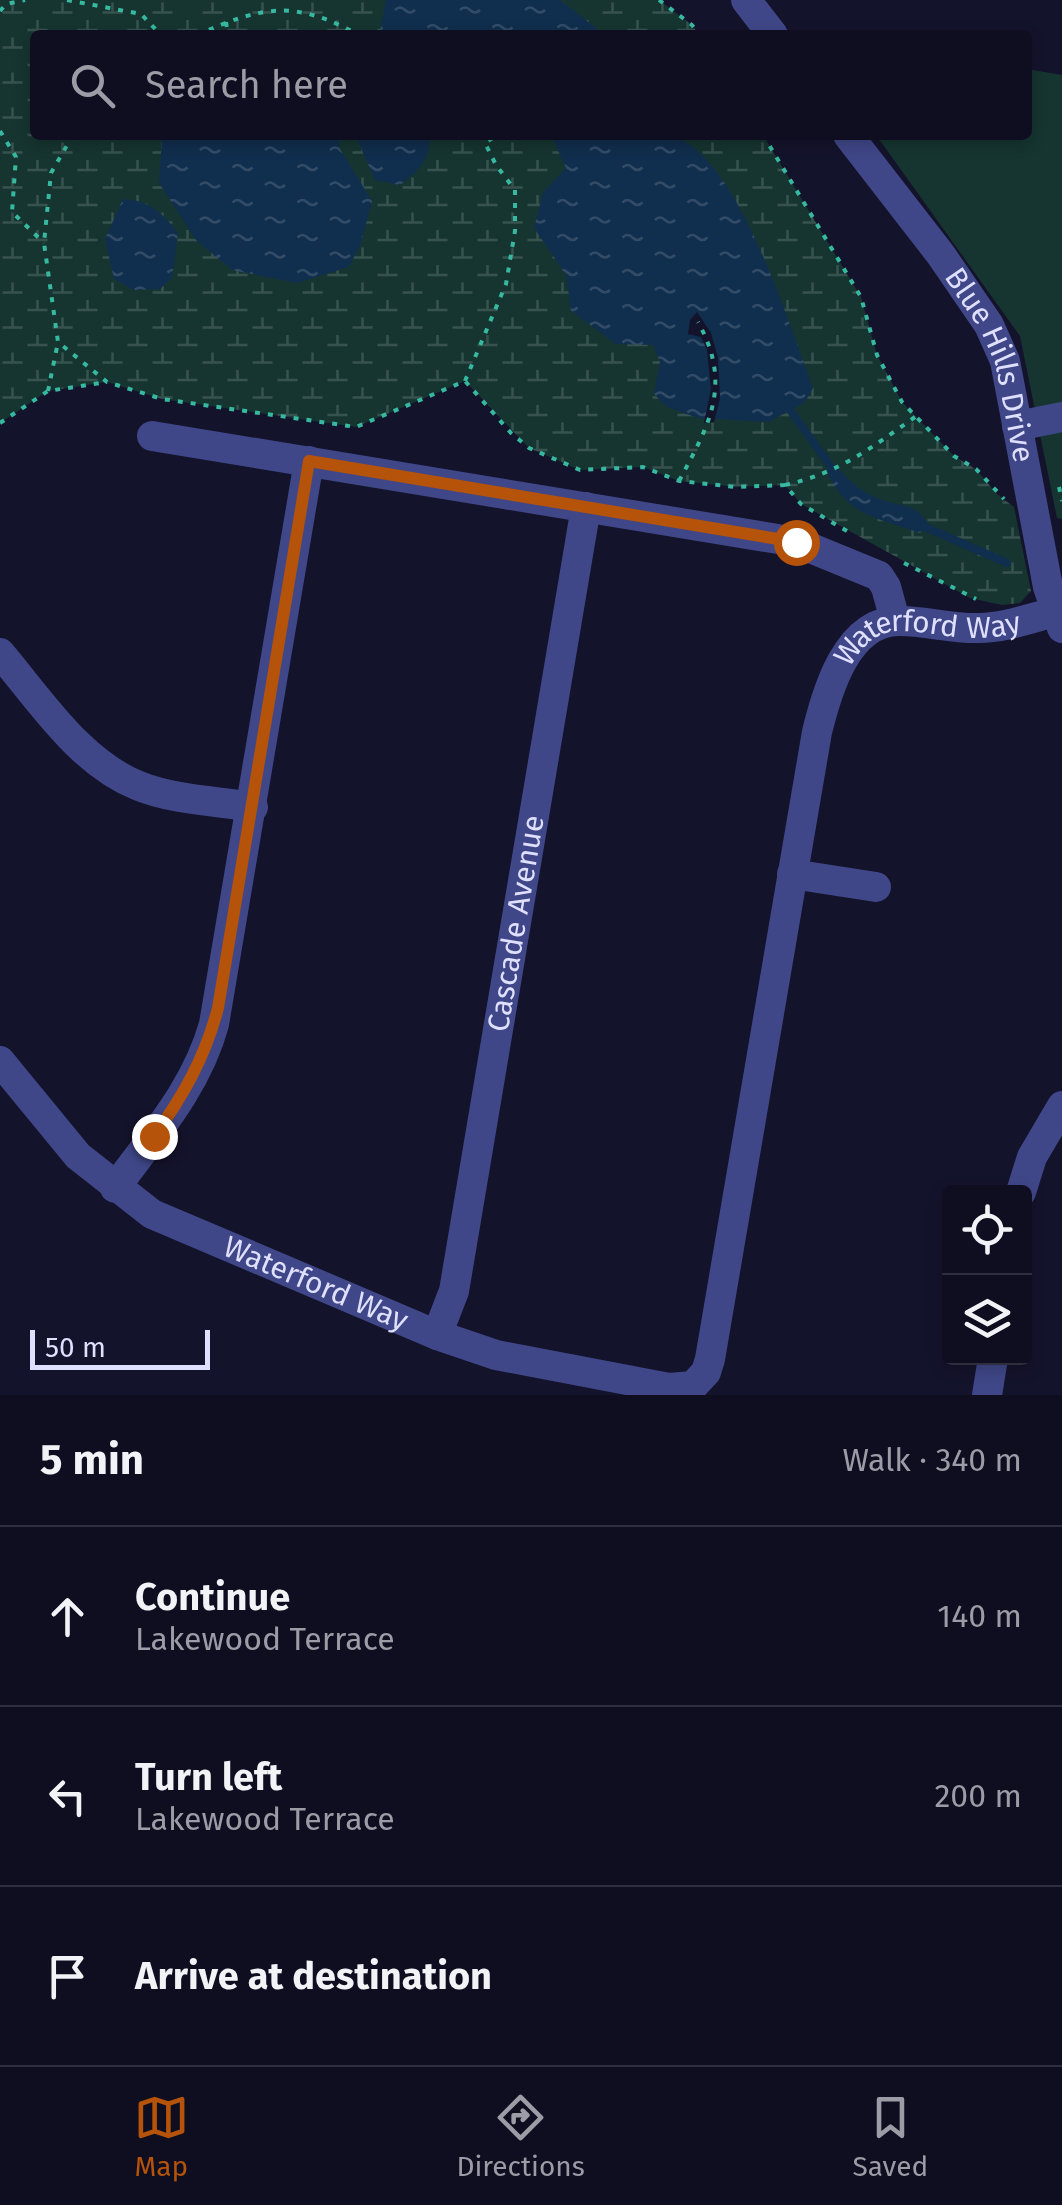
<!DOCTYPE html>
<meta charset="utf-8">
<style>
:root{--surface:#0f0e21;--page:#1d1c2e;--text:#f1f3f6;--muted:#9b9ca5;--line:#2f2e3f;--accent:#b45309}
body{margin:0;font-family:"Fira Sans",sans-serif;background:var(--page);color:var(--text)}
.controls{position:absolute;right:30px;bottom:30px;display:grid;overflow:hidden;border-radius:10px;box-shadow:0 5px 15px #0003}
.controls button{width:90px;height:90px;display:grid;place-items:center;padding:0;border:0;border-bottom:2px solid var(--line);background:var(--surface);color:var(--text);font:50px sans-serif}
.scale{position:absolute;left:30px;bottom:25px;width:180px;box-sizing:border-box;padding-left:10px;border:5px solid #dfdffe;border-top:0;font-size:28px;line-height:35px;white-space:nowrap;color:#dfdffe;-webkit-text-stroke:8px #14132c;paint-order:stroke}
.stop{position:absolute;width:30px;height:30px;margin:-22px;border:8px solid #b45309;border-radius:50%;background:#fff}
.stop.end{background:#b45309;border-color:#fff;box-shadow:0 2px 10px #0008}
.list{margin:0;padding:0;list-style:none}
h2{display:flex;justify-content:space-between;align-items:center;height:130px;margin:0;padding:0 40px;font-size:42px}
h2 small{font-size:32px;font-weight:400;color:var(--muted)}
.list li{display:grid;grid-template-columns:65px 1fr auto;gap:30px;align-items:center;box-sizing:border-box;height:180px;padding:0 40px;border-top:2px solid var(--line)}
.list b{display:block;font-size:38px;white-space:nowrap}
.list p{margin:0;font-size:32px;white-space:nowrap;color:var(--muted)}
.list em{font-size:32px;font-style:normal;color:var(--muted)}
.icon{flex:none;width:55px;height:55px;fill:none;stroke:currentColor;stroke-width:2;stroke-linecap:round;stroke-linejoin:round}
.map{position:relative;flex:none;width:1062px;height:1395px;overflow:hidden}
.search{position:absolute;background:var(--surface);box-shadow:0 5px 15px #0003;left:30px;right:30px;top:30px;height:110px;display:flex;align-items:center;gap:25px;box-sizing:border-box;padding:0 35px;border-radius:10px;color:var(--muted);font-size:38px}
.sheet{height:670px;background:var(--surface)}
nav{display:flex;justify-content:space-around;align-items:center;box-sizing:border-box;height:140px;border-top:2px solid var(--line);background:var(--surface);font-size:28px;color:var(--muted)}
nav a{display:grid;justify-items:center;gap:5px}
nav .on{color:var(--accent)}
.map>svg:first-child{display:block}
</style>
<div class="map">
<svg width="1062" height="1395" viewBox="0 0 1062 1395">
<defs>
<pattern id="wetland-marsh" width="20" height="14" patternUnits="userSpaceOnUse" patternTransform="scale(2.5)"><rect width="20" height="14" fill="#163530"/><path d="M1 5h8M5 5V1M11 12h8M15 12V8" fill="none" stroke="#37524f"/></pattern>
<pattern id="water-ripples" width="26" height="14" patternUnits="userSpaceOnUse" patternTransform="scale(2.5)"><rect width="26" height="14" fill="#102e4d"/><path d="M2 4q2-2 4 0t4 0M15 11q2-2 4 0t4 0" fill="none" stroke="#324c68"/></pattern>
</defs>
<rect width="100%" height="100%" fill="#14132c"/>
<path fill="url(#wetland-marsh)" d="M0 0H659L692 25 699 35H35V135H763L861 297 877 355 902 402 954 456 976 469 996 493 1014 507 1031 591 1020 603 1002 605 970 598 801 504 785 485 736 487 679 481 643 467 580 470 529 448 465 381 356 427 162 399 107 382 48 391 0 423Z"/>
<path fill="#163530" d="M1027 69 1062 75V519L1057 518 1020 336 876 135H1027Z"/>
<path fill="url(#water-ripples)" d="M386 0H560L605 35H387L380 31Z
M166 135H338L340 149 372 201 361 243 349 267 297 283 232 270 196 240 159 183 162 138Z
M359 135H430C430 160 419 171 400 185L375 180 357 139Z
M551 135C587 135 632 130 667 135 736 145 790 329 813 388L805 402 769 422 698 418 667 407 654 394 660 362 653 345 616 344 571 311 566 275 534 228 543 193 566 168Z
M123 199C149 200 163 213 178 233L172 278 160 289 133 290 114 279 105 239Z
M837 466C849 482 863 493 883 500 904 508 911 502 927 521L920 533C877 518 845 515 826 470Z"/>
<path fill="#14132c" d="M697 312 711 333 718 358 720 398 714 422 704 423 711 389 707 350 701 337 688 334 690 320Z"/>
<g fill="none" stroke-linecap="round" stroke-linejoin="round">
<path stroke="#102e4d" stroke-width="8" d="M790 410 832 468
M923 526 1007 563"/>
<path stroke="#37b9a1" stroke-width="4" stroke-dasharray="5 8" stroke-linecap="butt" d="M67 0 141 14 161 35
M659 0 692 25 699 35
M0 11 6 4 25 0
M226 22 228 35
M197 35C264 5 295 0 359 35
M0 131 16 157 12 212 44 243
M73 135 51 173 44 243 58 342 107 382 162 399 356 427 465 381 511 433 529 448 580 470 643 467 679 481 736 487 785 485 801 504 852 534
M763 135 861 297 877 355 902 402 954 456 976 469 1004 499
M465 381 506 284 515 231V190L496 165 485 143 497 135
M48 391 58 342
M0 423 48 391 107 382
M679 481C709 425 733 385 698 322
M785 485C839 473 871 448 915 417
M1059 487 1062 501
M904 563 976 599"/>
<g stroke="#404788" stroke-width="30">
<path d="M746 0 773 35"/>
<path id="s1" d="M848 135 941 255 989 325 1005 361 1048 587 1062 628"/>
<path d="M1017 426 1062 417"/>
<path d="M152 436 796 542 879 576 886 587 895 620"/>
<path d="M0 653C40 700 80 763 139 786 174 800 216 801 253 807"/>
<path d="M792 874 876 887"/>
<path id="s2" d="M0 1061 78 1156 152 1214 437 1335 496 1355 669 1388 693 1386 706 1372 710 1359 817 732C827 691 847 620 900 621 927 621 952 629 979 628 1004 628 1031 618 1055 612"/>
<path d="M115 1188C153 1136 197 1087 214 1024L309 461"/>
<path d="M1021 1192 1032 1157 1062 1106"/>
<path id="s3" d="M437 1335 454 1291 586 507"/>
<path d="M987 1395 993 1358"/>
</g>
</g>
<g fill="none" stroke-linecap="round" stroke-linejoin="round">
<path stroke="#b45309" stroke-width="12" d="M154 1136C184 1095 205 1057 218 1008L309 461 796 542"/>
</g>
<g text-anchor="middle" stroke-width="10" stroke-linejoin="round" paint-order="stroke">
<g font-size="30" fill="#dfdffe" stroke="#14132c">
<text dy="10" stroke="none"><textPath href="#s1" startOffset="275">Blue Hills Drive</textPath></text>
<text dy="10" stroke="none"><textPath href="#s2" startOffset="1630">Waterford Way</textPath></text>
<text dy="10" stroke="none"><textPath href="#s3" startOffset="420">Cascade Avenue</textPath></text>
<text dy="10" stroke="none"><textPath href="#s2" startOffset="395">Waterford Way</textPath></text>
</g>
</g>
</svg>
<div class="controls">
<button><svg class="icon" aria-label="locate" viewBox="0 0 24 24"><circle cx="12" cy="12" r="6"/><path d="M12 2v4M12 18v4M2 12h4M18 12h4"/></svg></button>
<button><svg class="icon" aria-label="layers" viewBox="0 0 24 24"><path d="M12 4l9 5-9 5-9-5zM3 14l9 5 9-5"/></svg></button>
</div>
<div class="scale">50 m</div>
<div class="stop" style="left:796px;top:542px"></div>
<div class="stop end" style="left:154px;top:1136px"></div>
<div class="search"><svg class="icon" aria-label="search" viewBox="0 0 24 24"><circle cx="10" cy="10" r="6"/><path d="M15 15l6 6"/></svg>Search here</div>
</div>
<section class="sheet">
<h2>5 min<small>Walk · 340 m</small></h2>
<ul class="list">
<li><svg class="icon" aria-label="ahead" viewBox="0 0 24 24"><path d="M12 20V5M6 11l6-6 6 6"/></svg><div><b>Continue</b><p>Lakewood Terrace</p></div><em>140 m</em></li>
<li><svg class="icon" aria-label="left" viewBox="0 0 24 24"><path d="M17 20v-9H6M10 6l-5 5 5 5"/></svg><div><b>Turn left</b><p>Lakewood Terrace</p></div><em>200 m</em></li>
<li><svg class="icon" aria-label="arrive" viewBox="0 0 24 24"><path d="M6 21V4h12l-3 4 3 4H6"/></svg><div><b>Arrive at destination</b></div></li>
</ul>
</section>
<nav>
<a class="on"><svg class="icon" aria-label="map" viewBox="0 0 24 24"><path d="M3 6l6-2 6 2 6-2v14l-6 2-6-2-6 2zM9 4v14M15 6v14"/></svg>Map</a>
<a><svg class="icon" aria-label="directions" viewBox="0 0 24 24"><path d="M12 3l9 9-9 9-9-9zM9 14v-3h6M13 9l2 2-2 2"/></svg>Directions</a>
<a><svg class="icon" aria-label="saved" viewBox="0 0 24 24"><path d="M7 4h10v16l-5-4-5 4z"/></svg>Saved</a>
</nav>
